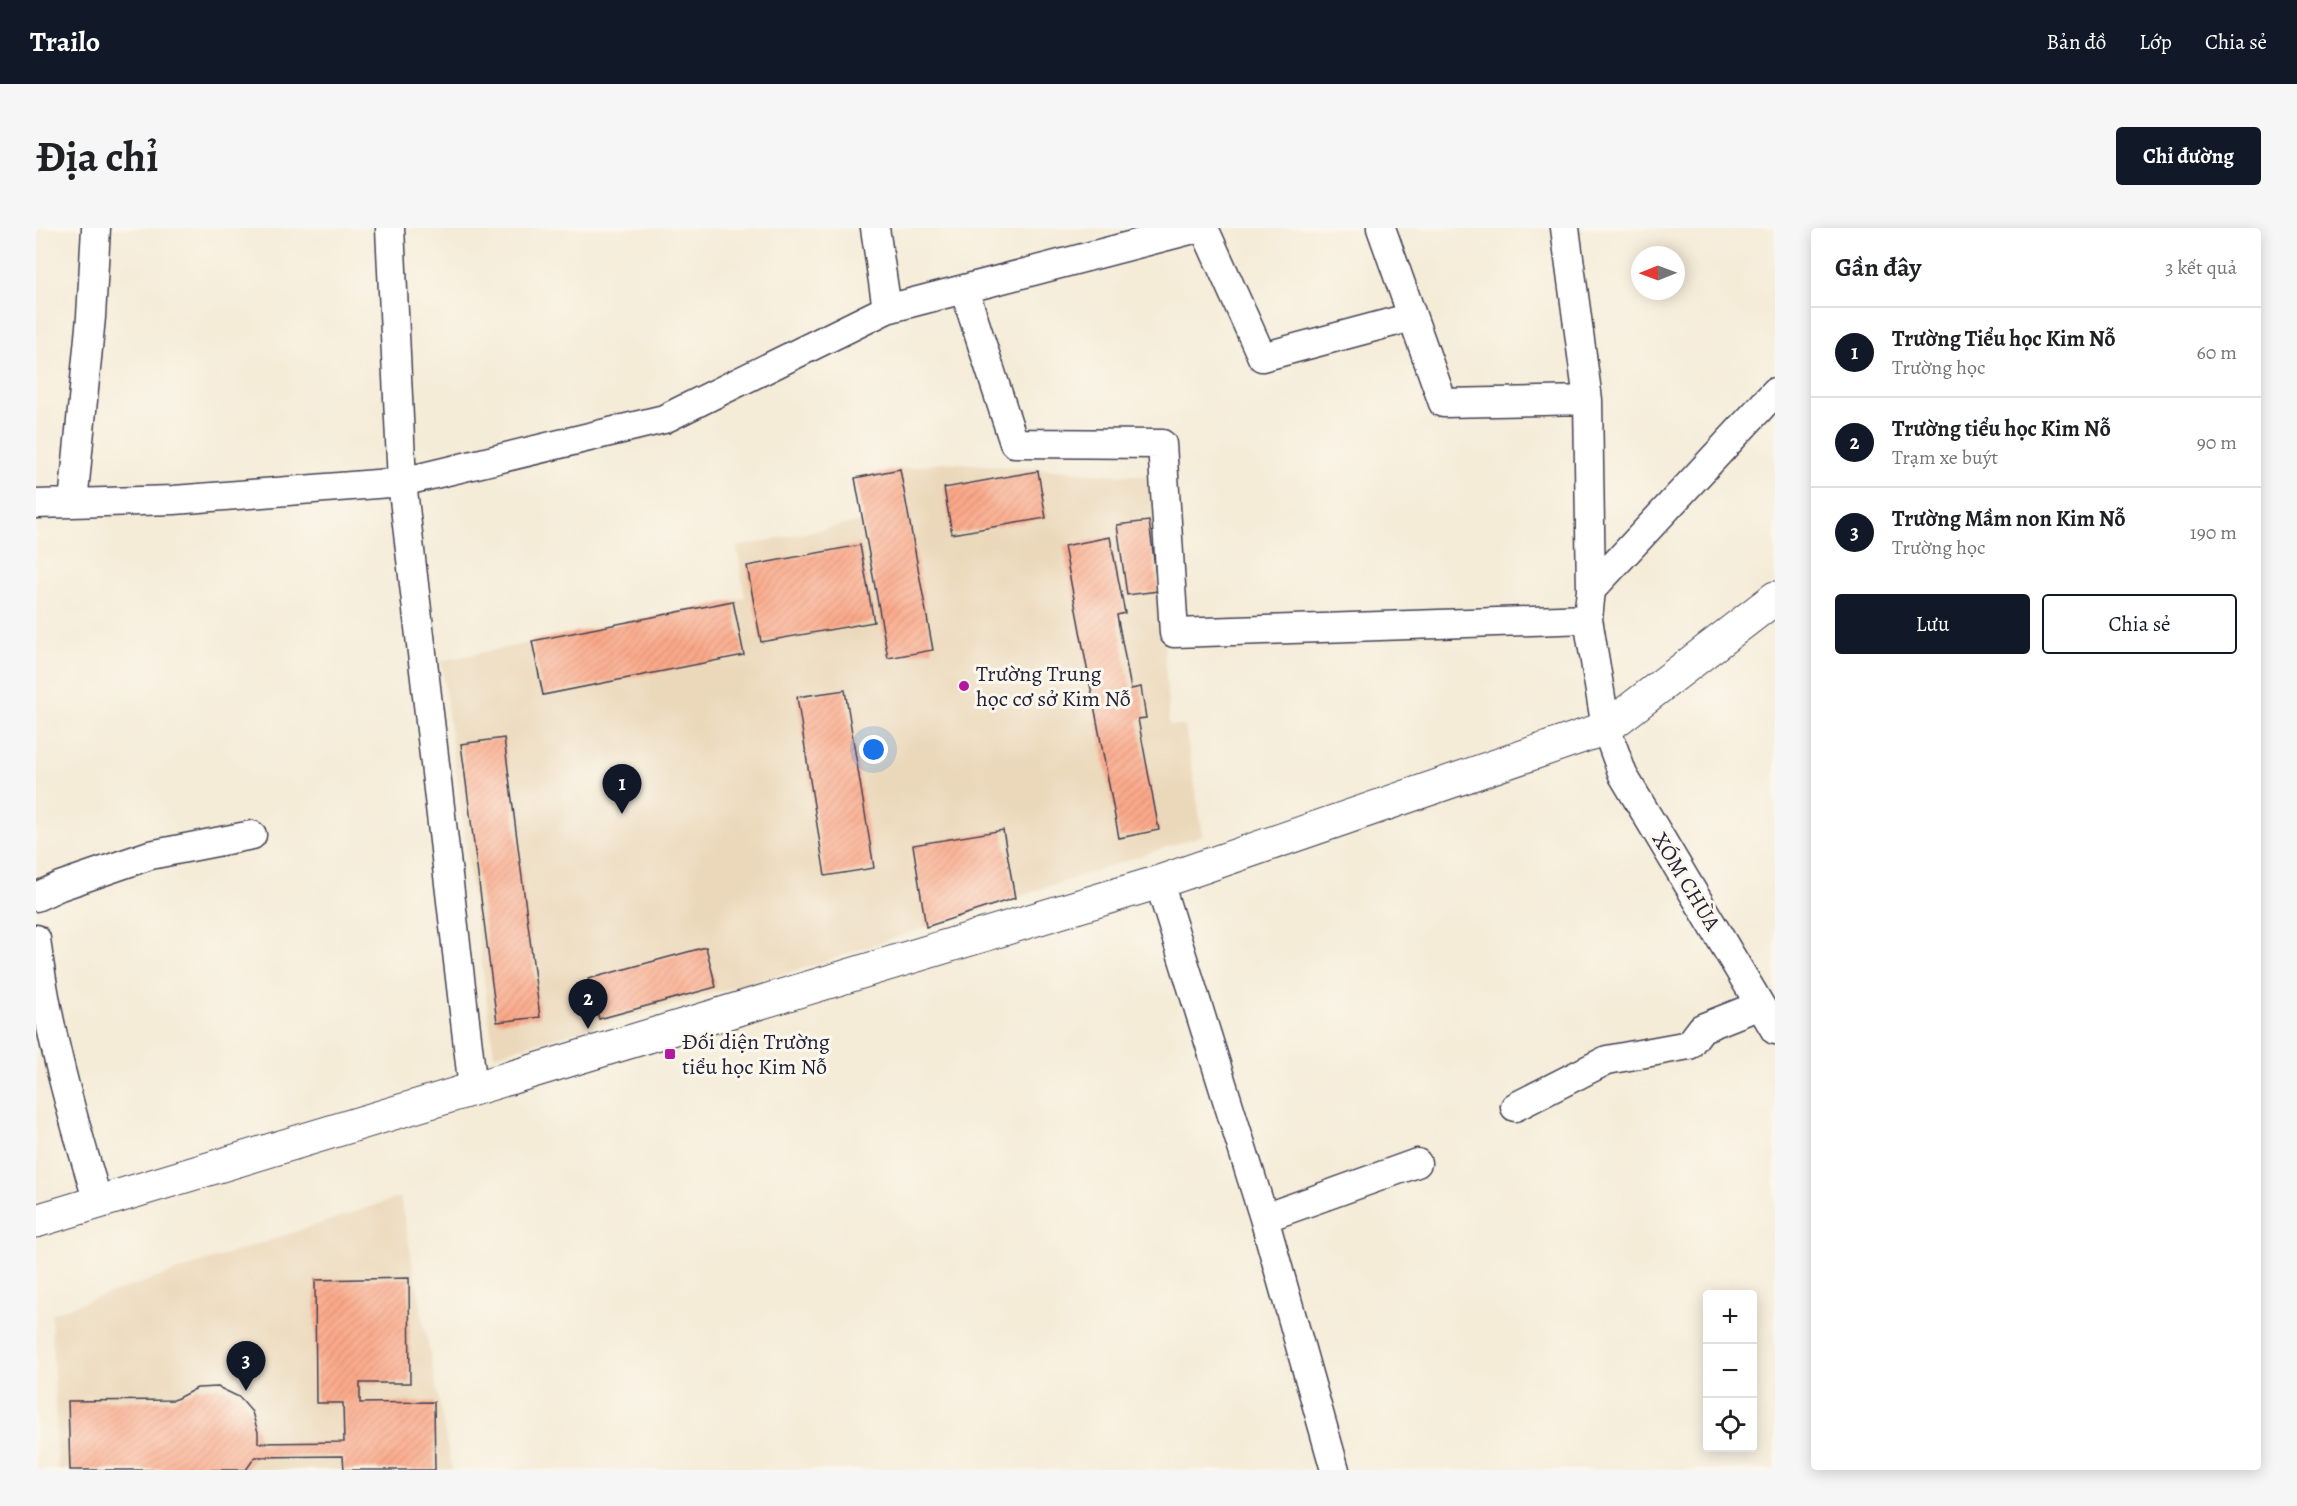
<!DOCTYPE html>
<html lang="vi">
<meta charset="utf-8">
<style>
:root{--surface:#fff;--page:#f6f6f6;--text:#202124;--muted:#757577;--line:#e0e0e0;--accent:#111827}
body{margin:0;font-family:Alegreya,serif;background:var(--page);color:var(--text)}
.controls{position:absolute;right:18px;bottom:18px;display:grid;overflow:hidden;border-radius:6px;box-shadow:0 3px 15px #0003}
.controls button{width:54px;height:54px;display:grid;place-items:center;padding:0;border:0;border-bottom:2px solid var(--line);background:var(--surface);color:var(--text);font:30px sans-serif}
.compass{position:absolute;left:1595px;top:18px;width:54px;height:54px;border-radius:50%;background:var(--surface);box-shadow:0 3px 15px #0003;rotate:269deg}
.you{position:absolute;left:838px;top:522px;width:21px;height:21px;margin:-15px;border:4px solid #fff;border-radius:50%;background:#1a73e8;box-shadow:0 0 0 9px #1a73e833}
.badge{display:grid;place-items:center;width:39px;height:39px;border-radius:50%;background:var(--accent);color:#fff;font-size:20px;font-weight:700}
.pin{position:absolute;translate:-50% -50px;filter:drop-shadow(0 2px 3px #0008)}
.pin::after{content:'';position:absolute;top:32px;width:21px;height:18px;background:inherit;clip-path:polygon(0 0,100% 0,50% 100%)}
.list{margin:0;padding:0;list-style:none}
h2{display:flex;justify-content:space-between;align-items:center;height:78px;margin:0;padding:0 24px;font-size:26px}
h2 small{font-size:20px;font-weight:400;color:var(--muted)}
.list li{display:grid;grid-template-columns:39px 1fr auto;gap:18px;align-items:center;box-sizing:border-box;height:90px;padding:0 24px;border-top:2px solid var(--line)}
.list b{display:block;font-size:22px;white-space:nowrap}
.list p{margin:0;font-size:20px;white-space:nowrap;color:var(--muted)}
.list em{font-size:20px;font-style:normal;color:var(--muted)}
.actions{display:flex;gap:12px;padding:18px 24px}
.actions a{flex:1;padding:14px 0;border:2px solid var(--accent);border-radius:6px;text-align:center;font-size:21px;color:var(--accent)}
.actions .main{background:var(--accent);color:#fff}
.icon{flex:none;width:33px;height:33px;fill:none;stroke:currentColor;stroke-width:2;stroke-linecap:round;stroke-linejoin:round}
.map{position:relative;flex:none;width:1739px;height:1242px;overflow:hidden;border-radius:6px}
header{display:flex;align-items:center;gap:36px;box-sizing:border-box;height:84px;padding:0 30px;background:var(--accent);color:#fff}
header strong{font-size:28px}
nav{display:flex;gap:33px;margin-inline-start:auto;font-size:21px}
.intro{display:flex;align-items:center;justify-content:space-between;box-sizing:border-box;height:144px;padding:0 36px}
h1{margin:0;font-size:42px}
.button{padding:15px 27px;border-radius:6px;background:var(--accent);color:#fff;font-size:21px;font-weight:700}
main{display:flex;gap:36px;padding:0 36px}
aside{flex:1;background:var(--surface);border-radius:6px;box-shadow:0 3px 15px #0003}
.map>svg:first-child{display:block}
</style>
<header>
<strong>Trailo</strong>
<nav><a>Bản đồ</a><a>Lớp</a><a>Chia sẻ</a></nav>
</header>
<div class="intro"><h1>Địa chỉ</h1><a class="button">Chỉ đường</a></div>
<main>
<div class="map">
<svg width="1739" height="1242" viewBox="0 0 1739 1242">
<defs>
<pattern id="building-hatch" width="6" height="6" patternUnits="userSpaceOnUse" patternTransform="scale(1.5)"><rect width="6" height="6" fill="#fba989"/><path d="M-1 1l2-2M0 6l6-6M5 7l2-2" fill="none" stroke="#d79177"/></pattern>
</defs>
<rect width="100%" height="100%" fill="#fbf7ec"/>
<filter id="ink" filterUnits="userSpaceOnUse"><feTurbulence type="fractalNoise" baseFrequency=".0167" numOctaves="2"/><feDisplacementMap in="SourceGraphic" scale="12" xChannelSelector="R" yChannelSelector="G"/><feConvolveMatrix kernelMatrix="1 2 1 2 8 2 1 2 1" color-interpolation-filters="sRGB"/></filter>
<filter id="wash" filterUnits="userSpaceOnUse"><feTurbulence type="fractalNoise" baseFrequency=".008" numOctaves="4" result="noise"/><feDisplacementMap in="SourceGraphic" scale="24" xChannelSelector="R" yChannelSelector="G"/><feGaussianBlur stdDeviation="1.35" result="paint"/><feColorMatrix in="noise" values="0 0 0 0 0 0 0 0 0 0 0 0 0 0 0 0 0 1.4 0 .05"/><feComposite in="paint" operator="in"/></filter>
<g filter="url(#wash)">
<rect width="100%" height="100%" fill="#f5ecd8"/>
<path fill="#ebd8ba" d="M907 234 1118 249 1133 497 1149 498 1167 607 772 739 458 827 405 433 709 370 701 319 827 293 819 250Z
M364 969 416 1242H22L15 1085Z"/>
<g id="blocks">
<path fill="url(#building-hatch)" d="M864 241 897 422 852 430 819 250Z
M1002 243 1010 290 916 306 908 260Z
M1113 293 1122 363 1091 367 1081 297Z
M1074 309 1089 385 1081 387 1095 461 1105 459 1110 490 1102 491 1123 602 1083 610 1028 318Z
M824 317 838 394 725 414 711 338Z
M697 373 708 427 507 467 496 413Z
M809 462 838 640 789 648 761 469Z
M468 510 504 789 461 794 425 516Z
M967 602 979 670 890 699 877 617Z
M670 719 680 759 563 791 552 751Z
M373 1050 374 1155H324V1175L398 1174 399 1242H308L307 1228 219 1229 210 1242H34L32 1173 138 1172 161 1160 182 1159 203 1169 216 1184 222 1204V1215L308 1214 307 1175H280L279 1052Z"/>
</g>
</g>
<g filter="url(#ink)">
<use href="#blocks" fill-opacity="0" stroke="#424053" stroke-width="1.5"/>
<g fill="none" stroke-linecap="round" stroke-linejoin="round">
<g stroke="#424053" stroke-width="31">
<path id="street" d="M354 0 366 254 437 861
M1168 0 1226 129 1376 89
M1345 0 1407 175 1552 172
M1529 0 1552 172 1555 362 1552 391 1570 500 1587 547 1739 802
M928 61 1162 0
M851 81 928 61 978 215 1126 216 1138 405 1552 391
M37 275 55 89 60 0
M0 276 138 272 366 254 628 191 851 81 839 0
M1555 362 1739 164
M1123 654 1228 990 1299 1242
M0 669 24 658 114 627 216 607
M0 711C11 801 36 888 62 974
M1479 879 1571 832 1653 817 1666 800 1724 777
M1228 990 1381 935"/>
</g>
<g stroke="#424053" stroke-width="35">
<path id="secondary" d="M0 993 1123 654 1570 500 1739 370"/>
</g>
<use href="#street" stroke="#fff" stroke-width="28"/>
<use href="#secondary" stroke="#fff" stroke-width="33"/>
</g>
</g>
<g fill="#b5179e" stroke="#fbf7ec" stroke-width="2">
<circle cx="928" cy="458" r="6"/>
<rect x="628" y="820" width="12" height="12" rx="3"/>
</g>
<g text-anchor="middle" stroke-width="6" stroke-linejoin="round" paint-order="stroke">
<g font-size="22" fill="#22223b" stroke="#fbf7ec" text-anchor="start">
<text x="940" y="453">Trường Trung<tspan x="940" dy="25">học cơ sở Kim Nỗ</tspan></text>
<text x="646" y="821">Đối diện Trường<tspan x="646" dy="25">tiểu học Kim Nỗ</tspan></text>
</g>
<g font-size="22" fill="#22223b" stroke="#fbf7ec">
<text transform="translate(1651 653) rotate(59)" y="8">XÓM CHÙA</text>
</g>
</g>
</svg>
<div class="controls">
<button>+</button>
<button>−</button>
<button><svg class="icon" aria-label="locate" viewBox="0 0 24 24"><circle cx="12" cy="12" r="6"/><path d="M12 2v4M12 18v4M2 12h4M18 12h4"/></svg></button>
</div>
<svg class="compass" viewBox="-18 -18 36 36"><path d="M0-13l5 13h-10z" fill="#e53935"/><path d="M0 13l5-13h-10z" fill="#757577"/></svg>
<div class="you"></div>
<div class="pin badge" style="left:586px;top:586px">1</div>
<div class="pin badge" style="left:552px;top:801px">2</div>
<div class="pin badge" style="left:210px;top:1163px">3</div>
</div>
<aside>
<h2>Gần đây<small>3 kết quả</small></h2>
<ul class="list">
<li><span class="badge">1</span><div><b>Trường Tiểu học Kim Nỗ</b><p>Trường học</p></div><em>60 m</em></li>
<li><span class="badge">2</span><div><b>Trường tiểu học Kim Nỗ</b><p>Trạm xe buýt</p></div><em>90 m</em></li>
<li><span class="badge">3</span><div><b>Trường Mầm non Kim Nỗ</b><p>Trường học</p></div><em>190 m</em></li>
</ul>
<div class="actions"><a class="main">Lưu</a><a>Chia sẻ</a></div>
</aside>
</main>
